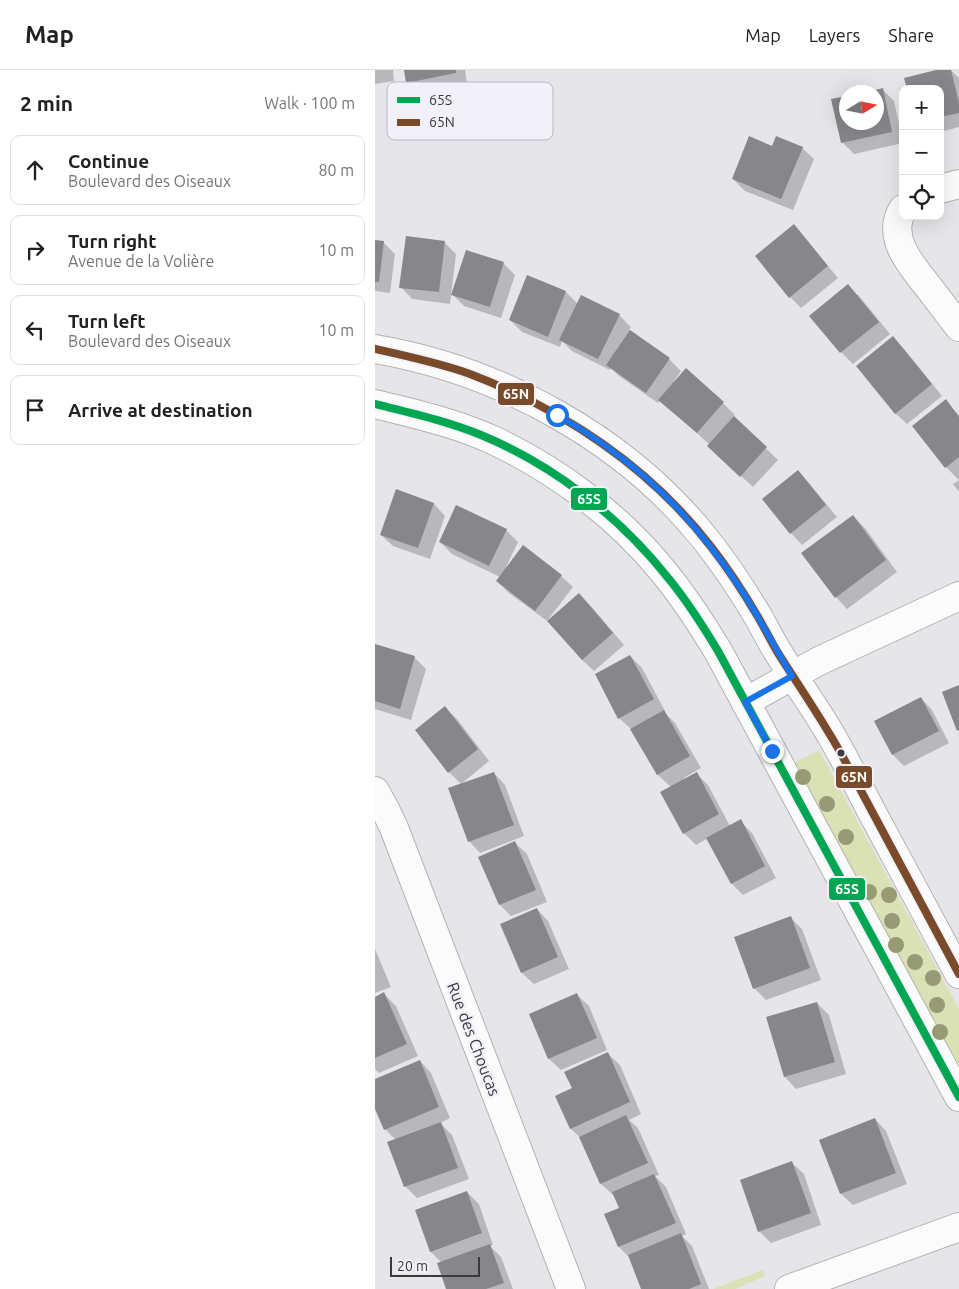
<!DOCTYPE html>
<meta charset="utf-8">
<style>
:root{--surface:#fff;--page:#f2f2f2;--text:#202124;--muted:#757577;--line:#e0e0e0}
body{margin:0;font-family:Ubuntu,sans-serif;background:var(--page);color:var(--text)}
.controls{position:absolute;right:15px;top:15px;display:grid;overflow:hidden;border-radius:10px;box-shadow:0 5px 20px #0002}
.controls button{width:45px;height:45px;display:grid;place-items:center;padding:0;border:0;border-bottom:1px solid var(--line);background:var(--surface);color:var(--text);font:25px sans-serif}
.compass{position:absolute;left:464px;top:15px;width:45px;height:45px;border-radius:50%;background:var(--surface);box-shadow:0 5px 20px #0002;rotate:80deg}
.scale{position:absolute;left:15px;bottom:12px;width:90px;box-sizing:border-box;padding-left:5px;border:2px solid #3a393c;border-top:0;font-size:14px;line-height:18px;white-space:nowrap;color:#3a393c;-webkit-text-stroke:4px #f2f0f8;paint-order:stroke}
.stop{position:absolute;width:15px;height:15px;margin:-11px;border:4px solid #1a73e8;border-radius:50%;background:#fff}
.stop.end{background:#1a73e8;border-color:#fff;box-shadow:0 1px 5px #0008}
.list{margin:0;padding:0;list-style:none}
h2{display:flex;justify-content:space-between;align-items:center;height:65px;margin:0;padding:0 20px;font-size:21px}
h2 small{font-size:16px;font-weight:400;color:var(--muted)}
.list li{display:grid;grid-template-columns:32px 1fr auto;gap:15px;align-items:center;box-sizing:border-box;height:70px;margin:0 10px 10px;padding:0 10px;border:1px solid var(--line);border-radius:10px}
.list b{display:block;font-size:19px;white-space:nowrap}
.list p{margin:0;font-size:16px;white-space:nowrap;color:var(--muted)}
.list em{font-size:16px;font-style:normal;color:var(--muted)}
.icon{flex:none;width:28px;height:28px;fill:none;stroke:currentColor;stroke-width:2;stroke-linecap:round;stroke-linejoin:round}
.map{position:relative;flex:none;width:584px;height:1219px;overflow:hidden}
header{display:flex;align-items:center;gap:30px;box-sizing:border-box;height:70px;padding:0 25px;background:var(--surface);border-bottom:1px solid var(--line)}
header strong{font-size:24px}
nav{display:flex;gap:28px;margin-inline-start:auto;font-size:18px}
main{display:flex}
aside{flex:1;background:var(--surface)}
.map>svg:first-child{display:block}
</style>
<header>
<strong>Map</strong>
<nav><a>Map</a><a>Layers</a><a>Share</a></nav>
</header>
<main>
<aside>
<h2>2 min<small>Walk · 100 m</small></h2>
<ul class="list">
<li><svg class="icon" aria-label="ahead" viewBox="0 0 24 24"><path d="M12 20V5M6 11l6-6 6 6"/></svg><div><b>Continue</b><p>Boulevard des Oiseaux</p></div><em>80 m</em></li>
<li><svg class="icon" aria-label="right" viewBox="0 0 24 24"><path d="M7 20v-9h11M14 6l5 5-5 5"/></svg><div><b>Turn right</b><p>Avenue de la Volière</p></div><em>10 m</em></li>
<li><svg class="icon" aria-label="left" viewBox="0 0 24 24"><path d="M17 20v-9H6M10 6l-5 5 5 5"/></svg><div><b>Turn left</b><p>Boulevard des Oiseaux</p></div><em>10 m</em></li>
<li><svg class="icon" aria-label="arrive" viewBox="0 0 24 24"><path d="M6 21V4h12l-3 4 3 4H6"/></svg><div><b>Arrive at destination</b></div></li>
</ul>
</aside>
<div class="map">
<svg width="584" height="1219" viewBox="0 0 584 1219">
<rect width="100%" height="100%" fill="#e6e5e9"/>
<path fill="#dae1b5" d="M444 680 584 939V1010L413 696Z
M388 1200 390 1206 360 1219H338Z"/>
<path fill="#0003" d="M0 0H18L19 11 0 14Z
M30 0H90L92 14 44 24 32 12Z
M566 0H576L584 8V57L565 62Z
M508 20 519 31 528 73 479 84 467 72 472 52H502V22H495Z
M398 77 427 78 439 89 418 140 370 121 358 109Z
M419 156 430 168 463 208 426 238 415 227Z
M0 171 8 172 20 184 15 223 0 221Z
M69 172 81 184 75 234 37 229 26 217Z
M128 193 140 205 126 248 89 236 78 225Z
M153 207 191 222 203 234 244 245 256 257 254 260 294 289 306 301 299 311 300 312 311 300 348 333 360 345 358 347 403 390 378 417 345 387 335 375 285 330 283 333 244 306 236 298 235 300 197 281 187 271 185 277 147 262 135 250Z
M473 216 485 227 515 264 478 294 466 282 436 246Z
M518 268 530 280 567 326 532 354 520 343Z
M570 331 584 345V422L578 414 584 410 571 397 539 356Z
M423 401 434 413 462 447 427 475 416 463Z
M21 421 59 434 70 446 55 489 18 476 6 465Z
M478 446 490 458 522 502 472 539 461 527Z
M131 460 143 472 131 497 186 506 198 517 172 551 134 523 122 511 125 507 77 484 65 472Z
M204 525 216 536 249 575 219 601 207 590Z
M0 576 39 587 51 599 36 650 0 639Z
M255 586 267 598 290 641 289 642 300 653 326 698 309 708 310 710 321 703 333 715 355 756 365 751 377 763 401 808 368 825 357 814 333 768 321 775 309 763 296 717 283 705 256 659 244 648Z
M546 628 557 640 574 673 529 696 518 685 501 652Z
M70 638 82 649 114 691 86 714 74 702Z
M119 703 130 715 149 766 105 783 94 771Z
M140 773 152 784 172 832 136 846 125 835Z
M162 839 173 851 194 899 159 914 147 903 127 854Z
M415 847 427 859 446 910 391 930 379 918Z
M0 879 16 917 0 923Z
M9 924 21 936 43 986 4 1003 0 999V928Z
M202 925 214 936 232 980 186 1000 174 989Z
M442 933 454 945 471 1004 421 1019 410 1007 392 948Z
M233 984 245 995 266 1044 254 1050 263 1058 284 1105 280 1106 291 1117 311 1164 307 1166 317 1176 334 1219H268L255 1188 244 1177 231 1145 246 1138 240 1124 238 1125 226 1114 206 1068 196 1059 181 1026 198 1019Z
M45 991 56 1003 75 1048 65 1053 77 1065 94 1109 42 1128 30 1116 21 1070 10 1059 0 1036V1010Z
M500 1049 511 1061 532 1114 478 1135 466 1124Z
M417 1093 429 1104 446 1155 396 1173 384 1161Z
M92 1122 104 1134 118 1175 115 1176 126 1187 138 1219H72L67 1193 56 1182 41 1140Z"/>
<path fill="#87868a" d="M29 0H81V3L31 13Z
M561 0H576L584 33V43L565 47V19H532L529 8Z
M508 18 517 62 466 73 456 29 472 26V52H502V22H493Z
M374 66 397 76 401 66 428 77 406 129 357 109Z
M419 154 453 196 414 228 380 186Z
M31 166 70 171 64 222 24 218Z
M0 170 9 171 4 212H0Z
M91 180 129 192 115 237 76 225Z
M152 205 191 221 173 267 134 250Z
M473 214 504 252 465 283 434 246Z
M206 225 245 244 223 289 184 270Z
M255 260 295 288 271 323 231 295Z
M518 266 557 314 520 344 481 296Z
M311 298 349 332 322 363 283 330Z
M571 329 584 347V387L570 398 537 356Z
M359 346 392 377 365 407 332 376Z
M423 400 451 435 415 464 387 429Z
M21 419 59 433 43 478 5 465Z
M81 435 132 459 114 496 64 472Z
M478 445 511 490 460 528 426 483Z
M148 475 187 505 160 541 121 511Z
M204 523 238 563 207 590 172 551Z
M0 574 40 586 25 639 0 631Z
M255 585 279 629 243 649 220 604Z
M584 615V660L582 661 567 622Z
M546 627 564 661 517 685 499 651Z
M70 636 103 679 73 703 40 660Z
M289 640 315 686 282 705 255 659Z
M119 702 139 755 93 772 73 718Z
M322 702 344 744 308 764 285 722Z
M366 749 390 796 356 814 331 768Z
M140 771 161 820 124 835 103 787Z
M162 838 183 887 146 903 125 854Z
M416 846 435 898 378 919 359 867Z
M9 922 32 974 0 988V927Z
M202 923 222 968 173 989 154 944Z
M442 932 460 992 409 1007 391 947Z
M233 982 255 1032 195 1059 180 1026 197 1018 189 1002Z
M45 990 64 1037 9 1060 0 1039V1009Z
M251 1045 273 1093 225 1114 204 1067Z
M500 1048 521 1103 465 1124 444 1070Z
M66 1052 83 1098 29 1117 12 1072Z
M417 1091 436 1143 383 1162 365 1110Z
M279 1104 301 1153 243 1177 229 1144 244 1138 237 1122Z
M92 1121 107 1163 55 1182 40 1140Z
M306 1163 326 1214 314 1219H266L253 1185Z
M115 1174 129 1213 111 1219H71L62 1193Z"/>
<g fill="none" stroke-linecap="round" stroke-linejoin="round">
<g stroke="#b2b2b5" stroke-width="30">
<path id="street" d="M565 119 584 114
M528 139C510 168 538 197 555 219 565 232 574 244 584 257
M0 721 10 739 19 758 196 1219
M414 1219 584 1157"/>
</g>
<g stroke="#b2b2b5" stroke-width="30">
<path id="secondary" d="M0 279C125 300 252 370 331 470 351 495 368 521 384 548 391 561 398 575 406 587 420 610 436 632 450 655 468 684 483 716 499 746 527 799 556 851 584 904
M0 334C40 344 82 353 120 371 183 401 243 446 287 500 308 525 326 553 343 581L584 1027
M370 632 444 591 584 526"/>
</g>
<use href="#street" stroke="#fbfbfc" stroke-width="28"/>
<use href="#secondary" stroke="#fbfbfc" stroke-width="28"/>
<g stroke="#f2f0f8" stroke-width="11">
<path id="bus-1" d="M0 334C36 343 72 351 106 365 179 395 245 447 294 509 312 531 328 556 343 581L584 1027"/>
</g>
<g stroke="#f2f0f8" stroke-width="11">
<path id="bus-2" d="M0 279C32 286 64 293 95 304 189 340 275 397 337 478 354 500 369 523 383 547 390 559 396 571 403 583 425 618 449 652 469 689L584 904"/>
</g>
<use href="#bus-1" stroke="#00a651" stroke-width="8"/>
<use href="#bus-2" stroke="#7a4b2a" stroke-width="8"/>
</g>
<g fill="#979a74">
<circle cx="428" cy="707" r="8"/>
<circle cx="452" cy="734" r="8"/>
<circle cx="471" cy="767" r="8"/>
<circle cx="494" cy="822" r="8"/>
<circle cx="514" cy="825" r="8"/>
<circle cx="517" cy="851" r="8"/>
<circle cx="521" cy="875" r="8"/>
<circle cx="540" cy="892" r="8"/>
<circle cx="558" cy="908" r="8"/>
<circle cx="562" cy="935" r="8"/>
<circle cx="565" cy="962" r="8"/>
</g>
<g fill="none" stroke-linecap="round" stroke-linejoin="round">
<path stroke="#1a73e8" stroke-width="6" d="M182 345C201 356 219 367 236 380 289 418 332 467 367 521 385 549 400 578 417 606L370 632 397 681"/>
</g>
<circle fill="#3a393c" stroke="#f2f0f8" stroke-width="2" cx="466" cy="683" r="4.5"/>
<g text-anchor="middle" stroke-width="5" stroke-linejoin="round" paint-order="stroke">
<g font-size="16" fill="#3a393c" stroke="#f2f0f8">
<text transform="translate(99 969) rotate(69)" y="6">Rue des Choucas</text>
</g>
</g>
<rect x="12" y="12" width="166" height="58" rx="8" fill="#f2f0f8" stroke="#bbb9c0" stroke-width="1"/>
<rect x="22" y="27" width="23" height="6" fill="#00a651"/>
<rect x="22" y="49" width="23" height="7" fill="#7a4b2a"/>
<g font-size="14" fill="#3a393c">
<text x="54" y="35">65S</text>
<text x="54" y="57">65N</text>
</g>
<g stroke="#f2f0f8" stroke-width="2">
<rect x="122" y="312" width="38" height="24" rx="5" fill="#7a4b2a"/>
<rect x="195" y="417" width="38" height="24" rx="5" fill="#00a651"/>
<rect x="460" y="695" width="38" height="24" rx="5" fill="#7a4b2a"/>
<rect x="453" y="807" width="38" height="24" rx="5" fill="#00a651"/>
</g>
<g font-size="14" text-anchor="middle" font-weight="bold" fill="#fff">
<text x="141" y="329">65N</text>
<text x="214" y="434">65S</text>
<text x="479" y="712">65N</text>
<text x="472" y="824">65S</text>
</g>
</svg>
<div class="controls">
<button>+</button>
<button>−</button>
<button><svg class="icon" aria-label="locate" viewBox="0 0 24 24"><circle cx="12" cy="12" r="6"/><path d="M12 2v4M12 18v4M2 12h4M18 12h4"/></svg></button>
</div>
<svg class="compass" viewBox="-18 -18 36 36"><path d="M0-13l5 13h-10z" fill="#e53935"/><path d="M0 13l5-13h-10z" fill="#757577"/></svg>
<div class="scale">20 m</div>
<div class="stop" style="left:182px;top:345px"></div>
<div class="stop end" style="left:397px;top:681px"></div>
</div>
</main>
